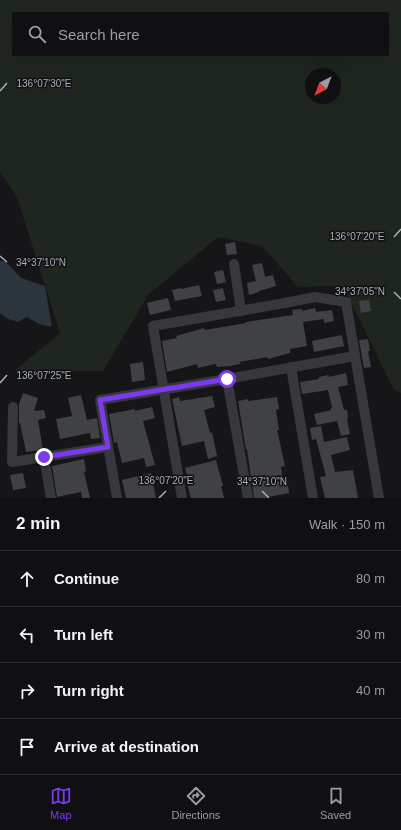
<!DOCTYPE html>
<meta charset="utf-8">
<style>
:root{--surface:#101012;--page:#1e1e20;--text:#f1f3f6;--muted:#9c9d9f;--line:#303032;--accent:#7c3aed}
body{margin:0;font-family:Helvetica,sans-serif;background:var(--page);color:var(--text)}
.compass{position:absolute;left:305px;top:68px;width:36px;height:36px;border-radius:50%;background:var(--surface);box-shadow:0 4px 16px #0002;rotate:222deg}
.stop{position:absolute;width:12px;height:12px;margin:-9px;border:3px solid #7c3aed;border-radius:50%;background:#fff}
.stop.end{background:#7c3aed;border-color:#fff;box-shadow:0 1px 4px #0008}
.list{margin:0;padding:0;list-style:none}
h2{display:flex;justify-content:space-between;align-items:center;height:52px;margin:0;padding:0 16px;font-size:17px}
h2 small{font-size:13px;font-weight:400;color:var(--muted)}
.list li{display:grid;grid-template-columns:26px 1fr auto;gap:12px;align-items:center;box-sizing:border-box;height:56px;padding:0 16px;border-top:1px solid var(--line)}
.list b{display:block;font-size:15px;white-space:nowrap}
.list em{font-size:13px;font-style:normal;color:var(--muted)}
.icon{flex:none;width:22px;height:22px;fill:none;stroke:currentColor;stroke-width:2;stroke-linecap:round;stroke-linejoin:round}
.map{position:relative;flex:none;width:401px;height:498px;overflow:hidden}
.search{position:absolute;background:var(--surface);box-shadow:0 4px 16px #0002;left:12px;right:12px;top:12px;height:44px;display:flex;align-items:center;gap:10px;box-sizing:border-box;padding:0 14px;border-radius:0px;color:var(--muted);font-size:15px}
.sheet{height:276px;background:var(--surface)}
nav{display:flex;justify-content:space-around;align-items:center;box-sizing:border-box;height:56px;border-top:1px solid var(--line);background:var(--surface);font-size:11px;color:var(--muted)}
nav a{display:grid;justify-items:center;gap:2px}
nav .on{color:var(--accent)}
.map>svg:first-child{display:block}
</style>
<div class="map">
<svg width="401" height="498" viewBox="0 0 401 498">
<rect width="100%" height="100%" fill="#161618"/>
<path fill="#1e261f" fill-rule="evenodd" d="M0 0H401V393L394 390 343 286 298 287 262 246 218 237 148 295 103 371H14L60 333 17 197 0 172ZM13 13H388V55H13ZM311 74H335V98H311Z"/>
<path fill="#2c353c" d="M0 261H5L21 278 45 286 52 327 39 324 27 317 18 322 8 319 0 313Z"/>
<path fill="#404145" d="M235 242 237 254 227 255 225 244Z
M262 263 265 277 273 275 276 286 259 291V292L249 295 247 283 256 281 252 265Z
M223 270 226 282 217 284 214 272Z
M199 285 202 296 175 301 172 290 181 288 182 289Z
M223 288 226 300 216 302 213 290Z
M168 298 171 310 150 315 147 303Z
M369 300 371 311 361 313 359 301Z
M315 308 316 312 332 310 334 321 324 323V319L303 322 307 346 290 349V353L268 359 267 357 240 362V364L230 366 217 367 216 364 198 368 197 364 167 372 162 341 177 338 176 336 204 328 205 330 246 323V322L293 315 292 310 302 309V311Z
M342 335 344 346 314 352 312 341Z
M368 339 370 351H368L371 367 364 368 359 340Z
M143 362 145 380 132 382 130 364Z
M346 373 348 385 338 387 344 410H347L348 419H347L350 434 341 436 337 421 317 425 314 414 331 410V408L332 407 328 390 302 394 300 382 319 379V377L328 375 329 377Z
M23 393 38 398 34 411 44 410 46 418 38 420 43 450 26 452 20 423H19V404Z
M81 395 87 420 97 418 100 438 91 439 90 433 60 439 56 419 72 416 68 398Z
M212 396 215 407 204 410 210 433 212 432 217 456 208 459 204 441 182 446 172 399 179 397 180 401Z
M277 397 279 409 276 410 279 430H277L285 466 281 467 284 486 288 485 289 493 268 497V498H254L247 449 246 450 238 401 248 399V401Z
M152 407 155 418 143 421 155 465 146 467 144 458 122 463 117 442 114 443 109 414 135 409V411Z
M321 426 324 442 347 437 350 450 331 455 335 472 353 470 358 498H325L320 477 326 476 316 439 312 440 310 428Z
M84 459 86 471 84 472 90 498H82L81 492 57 497 52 466Z
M216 460 223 486H221L224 498H191L187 484 189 483 185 468Z
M23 473 26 488 13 490 10 475Z
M151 473 156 498H126L122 480Z"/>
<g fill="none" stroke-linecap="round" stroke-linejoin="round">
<path stroke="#37383d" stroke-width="10" d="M234 264 241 311
M291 367 313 498
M227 379 355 356
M13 407 12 462 108 447
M44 457 51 498
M117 498 100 400 227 379 248 498
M182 498 153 326 285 303 315 297 346 302 379 498"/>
</g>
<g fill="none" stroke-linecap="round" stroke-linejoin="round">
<path stroke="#7c3aed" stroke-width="5" d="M44 457 108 447 100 400 227 379"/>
</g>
<path fill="none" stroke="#a8adb8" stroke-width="1.5" d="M0 91 7 83M394 237 401 229M0 256 7 262M394 292 401 299M0 383 7 375M262 491 269 498M159 498 166 491"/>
<g font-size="10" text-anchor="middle" fill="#a8adb8" stroke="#111113" stroke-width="3" stroke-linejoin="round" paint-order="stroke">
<text x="44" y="87">136°07'30"E</text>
<text x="357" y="240">136°07'20"E</text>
<text x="41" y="266">34°37'10"N</text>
<text x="360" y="295">34°37'05"N</text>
<text x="44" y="379">136°07'25"E</text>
<text x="166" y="484">136°07'20"E</text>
<text x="262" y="485">34°37'10"N</text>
</g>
</svg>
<svg class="compass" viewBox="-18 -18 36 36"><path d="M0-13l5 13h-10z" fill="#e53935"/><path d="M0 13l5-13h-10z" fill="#9c9d9f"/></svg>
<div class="stop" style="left:227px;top:379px"></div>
<div class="stop end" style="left:44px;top:457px"></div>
<div class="search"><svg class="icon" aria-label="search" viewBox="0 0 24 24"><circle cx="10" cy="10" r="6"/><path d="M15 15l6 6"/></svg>Search here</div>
</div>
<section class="sheet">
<h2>2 min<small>Walk · 150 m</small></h2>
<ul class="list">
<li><svg class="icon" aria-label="ahead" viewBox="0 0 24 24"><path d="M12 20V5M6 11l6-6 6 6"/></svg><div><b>Continue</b></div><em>80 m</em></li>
<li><svg class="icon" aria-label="left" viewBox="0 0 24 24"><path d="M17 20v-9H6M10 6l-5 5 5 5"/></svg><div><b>Turn left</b></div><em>30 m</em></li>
<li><svg class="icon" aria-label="right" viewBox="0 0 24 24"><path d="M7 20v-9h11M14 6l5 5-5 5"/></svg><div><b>Turn right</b></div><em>40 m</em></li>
<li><svg class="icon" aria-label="arrive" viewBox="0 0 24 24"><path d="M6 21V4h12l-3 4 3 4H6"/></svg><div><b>Arrive at destination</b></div></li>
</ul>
</section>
<nav>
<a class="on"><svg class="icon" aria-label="map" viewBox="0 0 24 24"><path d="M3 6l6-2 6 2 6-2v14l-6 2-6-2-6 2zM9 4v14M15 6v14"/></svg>Map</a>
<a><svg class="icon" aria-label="directions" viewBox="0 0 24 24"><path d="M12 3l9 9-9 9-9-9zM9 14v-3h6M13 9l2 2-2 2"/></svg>Directions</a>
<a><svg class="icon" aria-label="saved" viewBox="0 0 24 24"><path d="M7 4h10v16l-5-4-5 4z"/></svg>Saved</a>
</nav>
